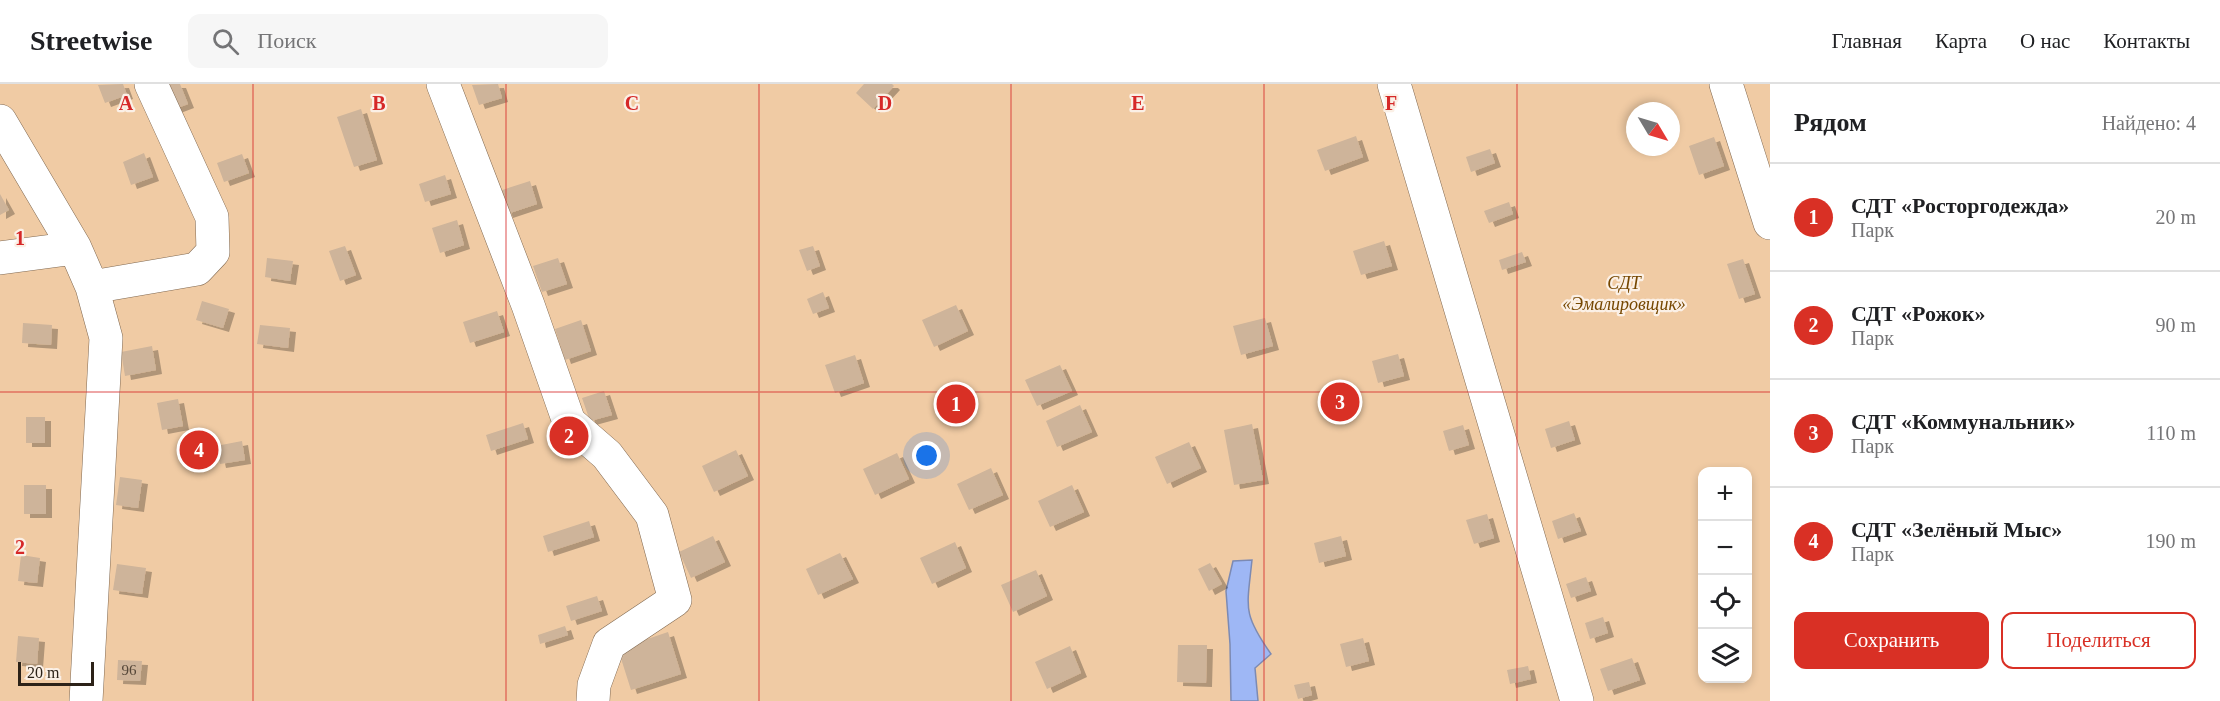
<!DOCTYPE html>
<html lang="ru">
<meta charset="utf-8">
<style>
:root{--surface:#fff;--page:#f6f6f6;--text:#202124;--muted:#757577;--line:#e0e0e0;--accent:#d93025}
body{margin:0;font-family:"Times New Roman",serif;background:var(--page);color:var(--text)}
.controls{position:absolute;right:18px;bottom:18px;display:grid;overflow:hidden;border-radius:12px;box-shadow:0 3px 9px #0003}
.controls button{width:54px;height:54px;display:grid;place-items:center;padding:0;border:0;border-bottom:2px solid var(--line);background:var(--surface);color:var(--text);font:30px sans-serif}
.compass{position:absolute;left:1626px;top:18px;width:54px;height:54px;border-radius:50%;background:var(--surface);box-shadow:0 3px 9px #0003;rotate:128deg}
.scale{position:absolute;left:18px;bottom:15px;width:76px;box-sizing:border-box;padding-left:6px;border:3px solid #2c2218;border-top:0;font-size:16px;line-height:21px;white-space:nowrap;color:#2c2218;-webkit-text-stroke:4px #fbf0e6;paint-order:stroke}
.you{position:absolute;left:927px;top:372px;width:21px;height:21px;margin:-15px;border:4px solid #fff;border-radius:50%;background:#1a73e8;box-shadow:0 0 0 9px #1a73e833}
.badge{display:grid;place-items:center;width:39px;height:39px;border-radius:50%;background:var(--accent);color:#fff;font-size:20px;font-weight:700}
.pin{position:absolute;translate:-50% -50%;border:3px solid #fff;box-shadow:0 2px 6px #0006}
.list{margin:0;padding:0;list-style:none}
h2{display:flex;justify-content:space-between;align-items:center;height:78px;margin:0;padding:0 24px;font-size:26px}
h2 small{font-size:20px;font-weight:400;color:var(--muted)}
.list li{display:grid;grid-template-columns:39px 1fr auto;gap:18px;align-items:center;box-sizing:border-box;height:108px;padding:0 24px;border-top:2px solid var(--line)}
.list b{display:block;font-size:22px;white-space:nowrap}
.list p{margin:0;font-size:20px;white-space:nowrap;color:var(--muted)}
.list em{font-size:20px;font-style:normal;color:var(--muted)}
.actions{display:flex;gap:12px;padding:18px 24px}
.actions a{flex:1;padding:14px 0;border:2px solid var(--accent);border-radius:12px;text-align:center;font-size:21px;color:var(--accent)}
.actions .main{background:var(--accent);color:#fff}
.icon{flex:none;width:33px;height:33px;fill:none;stroke:currentColor;stroke-width:2;stroke-linecap:round;stroke-linejoin:round}
.map{position:relative;flex:none;width:1770px;height:617px;overflow:hidden}
header{display:flex;align-items:center;gap:36px;box-sizing:border-box;height:84px;padding:0 30px;background:var(--surface);border-bottom:2px solid var(--line)}
header strong{font-size:28px}
nav{display:flex;gap:33px;margin-inline-start:auto;font-size:21px}
.search{width:420px;height:54px;background:var(--page);display:flex;align-items:center;gap:15px;box-sizing:border-box;padding:0 21px;border-radius:12px;color:var(--muted);font-size:22px}
main{display:flex}
aside{flex:1;background:var(--surface)}
.map>svg:first-child{display:block}
</style>
<header>
<strong>Streetwise</strong>
<div class="search"><svg class="icon" aria-label="search" viewBox="0 0 24 24"><circle cx="10" cy="10" r="6"/><path d="M15 15l6 6"/></svg>Поиск</div>
<nav><a>Главная</a><a>Карта</a><a>О нас</a><a>Контакты</a></nav>
</header>
<main>
<div class="map">
<svg width="1770" height="617" viewBox="0 0 1770 617">
<defs>
<filter id="shadow"><feDropShadow dx="6" dy="4" stdDeviation="0" flood-color="#0004"/></filter>
</defs>
<rect width="100%" height="100%" fill="#fbf0e6"/>
<path fill="#f0cba4" fill-rule="evenodd" d="M0 0H1770V617H1258L1255 584 1271 570 1255 547 1247 525 1251 476 1226 507 1230 560 1231 617H0ZM1635 27H1671V63H1635ZM1702 388H1748V594H1702Z"/>
<path fill="#9eb7f5" stroke="#7c8ab3" stroke-width="1.5" d="M1252 476C1247 524 1242 529 1271 570L1255 584 1258 617H1231L1230 560 1226 507 1233 477Z"/>
<path fill="#ceb49a" filter="url(#shadow)" d="M123 0 127 11 105 19 98 1Z
M167 0H180L188 20 172 26Z
M498 0 502 14 479 21 472 1Z
M864 0H892L894 2 873 25 856 9Z
M361 25 377 76 354 83 337 33Z
M1356 52 1363 73 1325 87 1317 66Z
M1714 53 1724 82 1699 91 1689 62Z
M1490 65 1495 79 1471 88 1466 73Z
M144 69 153 93 131 101 123 78Z
M242 70 249 89 224 98 217 79Z
M445 91 451 110 425 118 419 100Z
M530 97 537 120 507 130 499 107Z
M0 110 9 126 0 131Z
M1509 118 1513 130 1489 139 1484 127Z
M457 136 464 161 440 169 432 144Z
M1384 157 1392 182 1361 191 1353 167Z
M345 162 356 191 340 197 329 167Z
M813 162 820 182 807 187 799 166Z
M1522 168 1526 178 1502 186 1499 176Z
M267 174 293 177 290 197 265 193Z
M558 174 567 200 542 208 533 182Z
M1743 175 1755 210 1739 215 1727 180Z
M823 208 829 224 813 230 807 215Z
M202 217 229 225 223 244 196 236Z
M956 221 968 247 934 263 922 236Z
M497 227 504 248 470 259 463 238Z
M1265 234 1273 262 1241 271 1233 242Z
M581 236 591 267 565 276 555 245Z
M23 239 52 241 51 261 22 259Z
M260 241 290 244 288 264 257 260Z
M152 262 156 286 125 292 121 268Z
M1398 270 1404 292 1378 299 1372 277Z
M855 271 864 299 835 309 825 281Z
M1060 281 1072 307 1037 322 1025 296Z
M604 307 612 331 590 337 582 314Z
M178 315 183 342 162 346 157 319Z
M1080 321 1092 348 1057 363 1046 337Z
M26 333H45V359H26Z
M1569 337 1575 356 1551 364 1545 345Z
M523 339 528 355 491 367 486 351Z
M1252 340 1263 396 1234 401 1224 346Z
M1463 341 1469 361 1449 367 1443 347Z
M242 357 245 376 220 380 216 362Z
M1189 358 1201 384 1167 400 1155 373Z
M736 366 748 392 714 408 702 382Z
M897 369 909 395 875 411 863 385Z
M991 384 1003 411 969 426 957 400Z
M120 393 142 396 138 424 116 421Z
M24 401H46V430H24Z
M1072 401 1084 428 1050 443 1038 417Z
M1574 429 1581 447 1558 455 1552 437Z
M1487 430 1494 454 1474 460 1466 436Z
M589 437 594 453 548 468 543 452Z
M713 452 725 478 691 494 679 468Z
M1341 452 1346 472 1319 479 1314 459Z
M955 458 966 484 932 500 920 474Z
M840 469 853 495 818 511 806 485Z
M21 471 40 474 37 499 18 497Z
M1210 479 1222 500 1209 507 1198 485Z
M117 480 146 484 142 510 113 506Z
M1036 486 1047 512 1013 528 1001 501Z
M1586 493 1591 507 1571 514 1566 500Z
M597 512 602 527 571 537 566 522Z
M1603 533 1608 549 1590 555 1585 539Z
M565 542 568 551 540 560 538 551Z
M668 548 681 590 631 606 618 565Z
M18 552 39 554 37 580 16 578Z
M1363 554 1369 577 1346 583 1340 560Z
M1178 561H1207L1206 599 1177 598Z
M1070 562 1081 589 1047 605 1035 578Z
M1632 574 1640 596 1608 607 1600 585Z
M118 576 142 577 140 597 117 596Z
M1528 582 1531 595 1510 600 1507 586Z
M1309 598 1312 611 1298 615 1294 601Z"/>
<g fill="none" stroke-linecap="round" stroke-linejoin="round">
<g stroke="#816951" stroke-width="34">
<path id="minor" d="M443 0 528 221 569 338 607 371 652 431 675 516 609 560 594 601 593 617
M1394 0 1577 617
M1726 0 1770 139
M0 37 75 164 92 203 106 254 86 617
M0 174 75 164
M92 203 197 185 213 168 212 133 151 0"/>
</g>
<use href="#minor" stroke="#fff" stroke-width="33"/>
</g>
<path fill="none" stroke="#d62828" stroke-width="1.5" stroke-opacity="0.55" d="M253 0V617M506 0V617M759 0V617M1011 0V617M1264 0V617M1517 0V617M0 308H1770"/>
<g text-anchor="middle" stroke-width="4.5" stroke-linejoin="round" paint-order="stroke">
<g font-size="15" fill="#544638">
<text x="129" y="591">96</text>
</g>
<g font-size="18" font-style="italic" fill="#764700" stroke="#fbf0e6">
<text x="1624" y="205">СДТ<tspan x="1624" dy="21">«Эмалировщик»</tspan></text>
</g>
</g>
<g font-size="20" text-anchor="middle" font-weight="bold" fill="#d62828" stroke="#fbf0e6" stroke-width="4.5" stroke-linejoin="round" paint-order="stroke">
<text x="126" y="26">A</text>
<text x="379" y="26">B</text>
<text x="632" y="26">C</text>
<text x="885" y="26">D</text>
<text x="1138" y="26">E</text>
<text x="1391" y="26">F</text>
<text x="20" y="161">1</text>
<text x="20" y="470">2</text>
</g>
</svg>
<div class="controls">
<button>+</button>
<button>−</button>
<button><svg class="icon" aria-label="locate" viewBox="0 0 24 24"><circle cx="12" cy="12" r="6"/><path d="M12 2v4M12 18v4M2 12h4M18 12h4"/></svg></button>
<button><svg class="icon" aria-label="layers" viewBox="0 0 24 24"><path d="M12 4l9 5-9 5-9-5zM3 14l9 5 9-5"/></svg></button>
</div>
<svg class="compass" viewBox="-18 -18 36 36"><path d="M0-13l5 13h-10z" fill="#e53935"/><path d="M0 13l5-13h-10z" fill="#757577"/></svg>
<div class="scale">20 m</div>
<div class="you"></div>
<div class="pin badge" style="left:956px;top:320px">1</div>
<div class="pin badge" style="left:569px;top:352px">2</div>
<div class="pin badge" style="left:1340px;top:318px">3</div>
<div class="pin badge" style="left:199px;top:366px">4</div>
</div>
<aside>
<h2>Рядом<small>Найдено: 4</small></h2>
<ul class="list">
<li><span class="badge">1</span><div><b>СДТ «Росторгодежда»</b><p>Парк</p></div><em>20 m</em></li>
<li><span class="badge">2</span><div><b>СДТ «Рожок»</b><p>Парк</p></div><em>90 m</em></li>
<li><span class="badge">3</span><div><b>СДТ «Коммунальник»</b><p>Парк</p></div><em>110 m</em></li>
<li><span class="badge">4</span><div><b>СДТ «Зелёный Мыс»</b><p>Парк</p></div><em>190 m</em></li>
</ul>
<div class="actions"><a class="main">Сохранить</a><a>Поделиться</a></div>
</aside>
</main>
